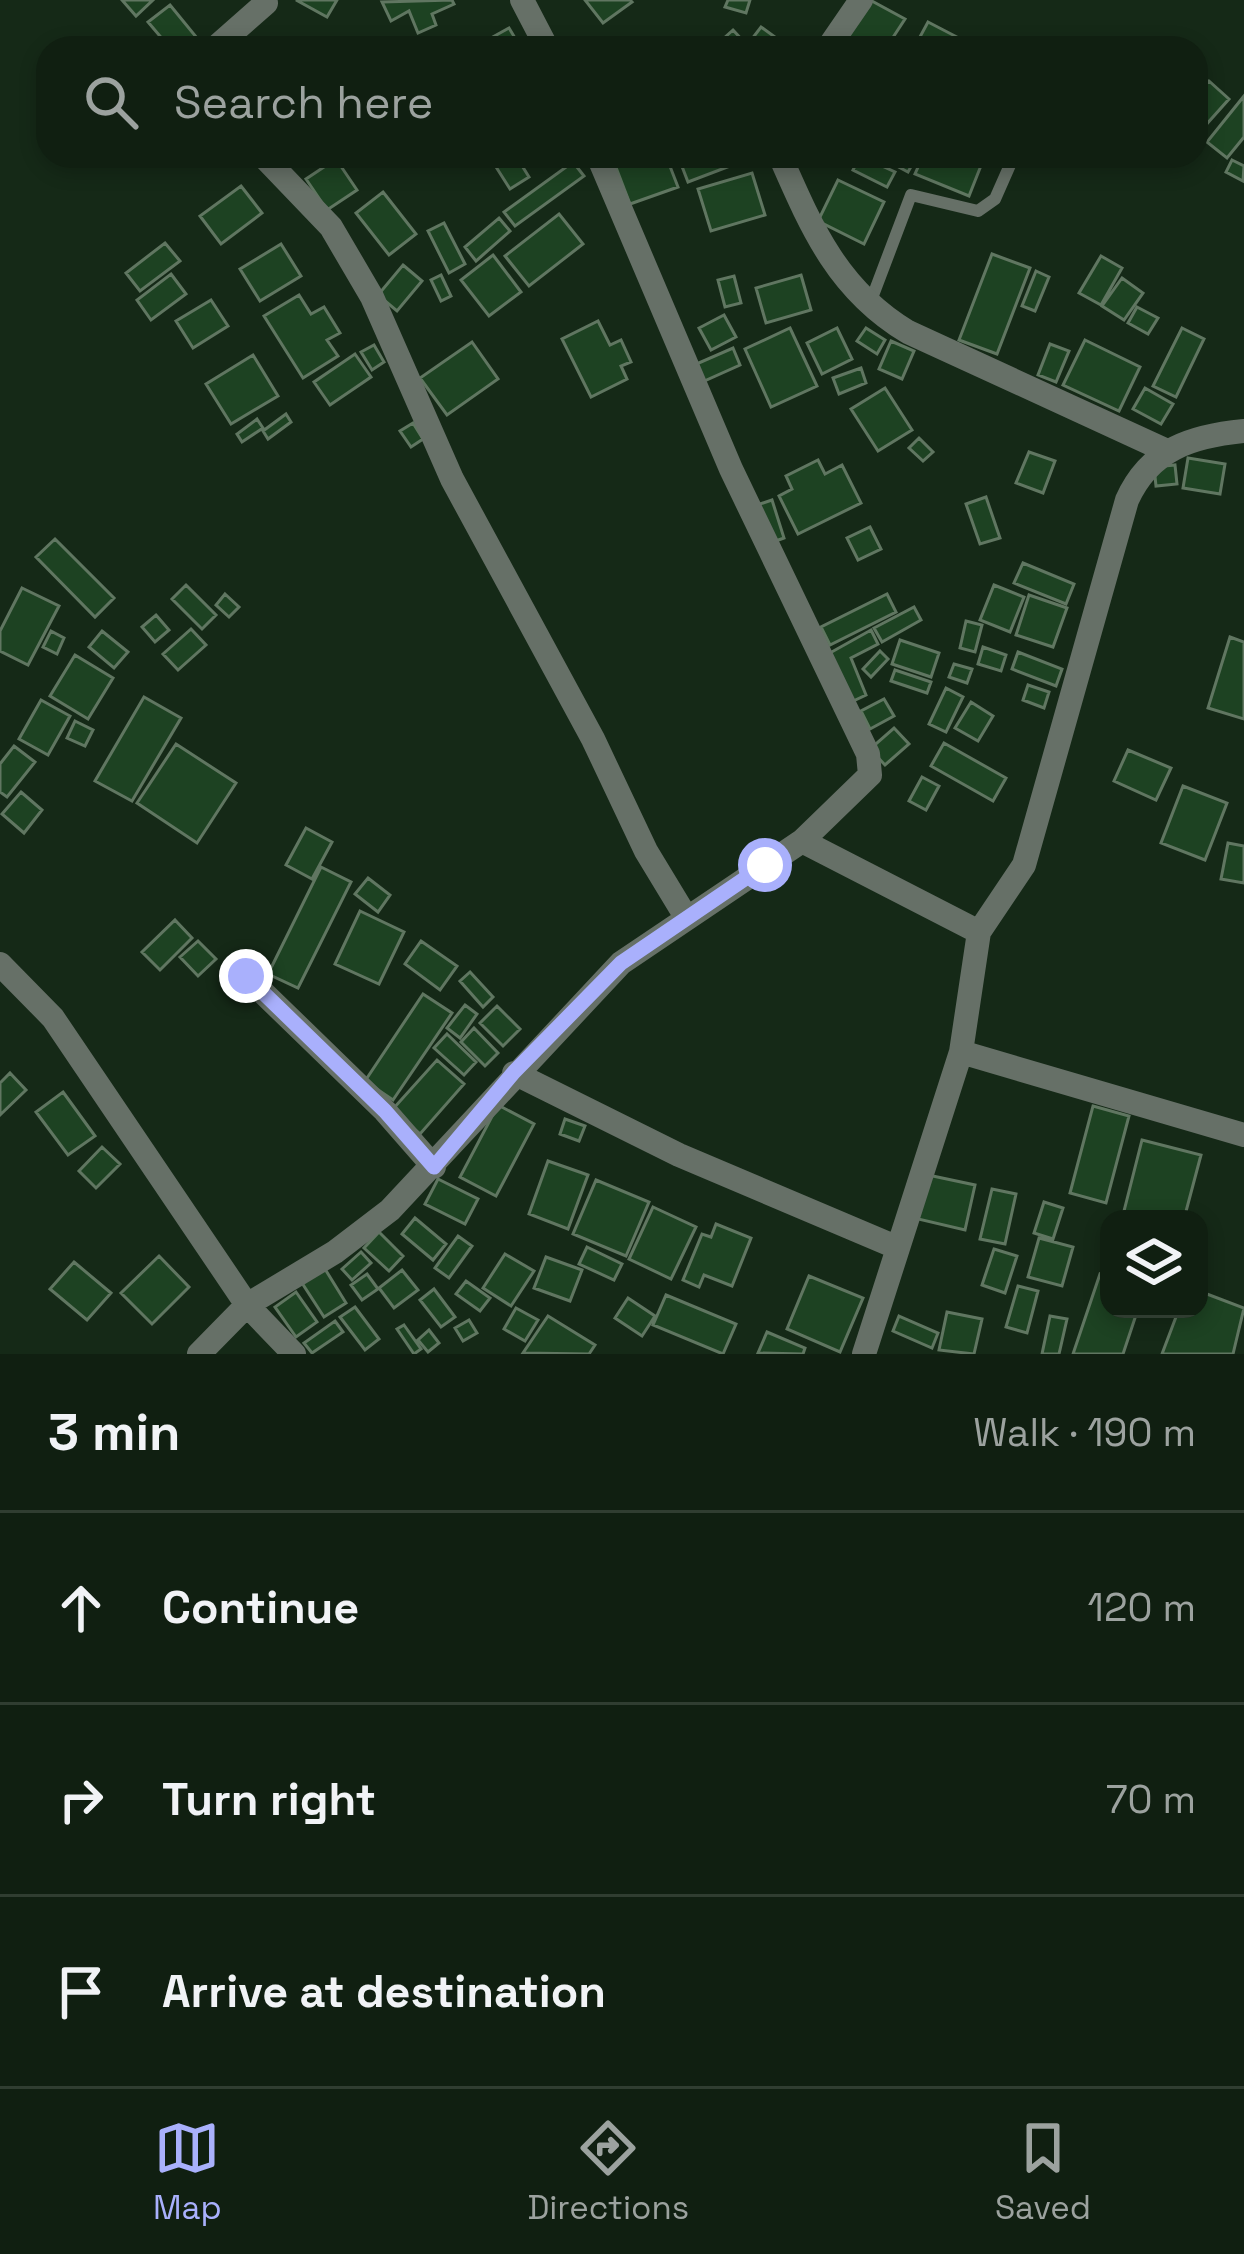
<!DOCTYPE html>
<meta charset="utf-8">
<style>
:root{--surface:#101f11;--page:#19271a;--text:#f1f3f6;--muted:#9ca29f;--line:#303d31;--accent:#a9b0fc}
body{margin:0;font-family:"Space Grotesk",sans-serif;background:var(--page);color:var(--text)}
.controls{position:absolute;right:36px;bottom:36px;display:grid;overflow:hidden;border-radius:24px;box-shadow:0 6px 18px #0003}
.controls button{width:108px;height:108px;display:grid;place-items:center;padding:0;border:0;border-bottom:3px solid var(--line);background:var(--surface);color:var(--text);font:60px sans-serif}
.stop{position:absolute;width:36px;height:36px;margin:-27px;border:9px solid #a9b0fc;border-radius:50%;background:#fff}
.stop.end{background:#a9b0fc;border-color:#fff;box-shadow:0 3px 12px #0008}
.list{margin:0;padding:0;list-style:none}
h2{display:flex;justify-content:space-between;align-items:center;height:156px;margin:0;padding:0 48px;font-size:51px}
h2 small{font-size:39px;font-weight:400;color:var(--muted)}
.list li{display:grid;grid-template-columns:78px 1fr auto;gap:36px;align-items:center;box-sizing:border-box;height:192px;padding:0 48px;border-top:3px solid var(--line)}
.list b{display:block;font-size:45px;white-space:nowrap}
.list em{font-size:39px;font-style:normal;color:var(--muted)}
.icon{flex:none;width:66px;height:66px;fill:none;stroke:currentColor;stroke-width:2;stroke-linecap:round;stroke-linejoin:round}
.map{position:relative;flex:none;width:1244px;height:1354px;overflow:hidden}
.search{position:absolute;background:var(--surface);box-shadow:0 6px 18px #0003;left:36px;right:36px;top:36px;height:132px;display:flex;align-items:center;gap:30px;box-sizing:border-box;padding:0 42px;border-radius:36px;color:var(--muted);font-size:45px}
.sheet{height:732px;background:var(--surface)}
nav{display:flex;justify-content:space-around;align-items:center;box-sizing:border-box;height:168px;border-top:3px solid var(--line);background:var(--surface);font-size:33px;color:var(--muted)}
nav a{display:grid;justify-items:center;gap:6px}
nav .on{color:var(--accent)}
.map>svg:first-child{display:block}
</style>
<div class="map">
<svg width="1244" height="1354" viewBox="0 0 1244 1354">
<rect width="100%" height="100%" fill="#152917"/>
<path fill="#1d4222" stroke="#607661" stroke-width="3" d="M122 0H153L136 16Z
M296 0H337L327 17Z
M452 0 454 4 432 14 436 25 418 33 409 11 391 21 382 2Z
M585 0H630L632 2 603 23Z
M728 0H750L746 13 725 7Z
M870 0 905 19 886 48H858L844 39Z
M170 5 197 38 185 48H170L148 22Z
M928 22 978 48H914Z
M761 27 790 48H745Z
M509 28 521 48H473Z
M733 30 745 43 713 48Z
M1209 81 1229 99 1196 136V95Z
M1244 96V137L1227 158 1207 142Z
M496 156H516L529 177 510 189 491 159Z
M666 156 678 187 630 204 612 157Z
M678 156H744L746 160 688 182Z
M860 156 895 172 887 187 853 170Z
M878 156H917L908 172Z
M923 156 984 158 969 196 915 174Z
M336 159 357 190 327 210 306 179Z
M1232 160 1244 166 1243 181 1226 172Z
M573 162 584 176 515 226 504 212Z
M752 173 765 215 711 231 698 189Z
M838 180 884 202 864 244 818 221Z
M241 186 262 213 221 244 200 216Z
M383 192 416 234 389 255 356 213Z
M559 214 583 244 529 286 505 256Z
M499 218 510 231 476 261 465 247Z
M444 223 465 264 449 273 428 231Z
M165 243 180 261 140 291 126 273Z
M281 244 301 276 260 301 240 269Z
M992 254 1030 268 997 354 959 340Z
M493 255 521 292 489 316 461 280Z
M1101 256 1122 268 1101 305 1079 293Z
M403 265 422 281 397 311 378 295Z
M1036 271 1049 277 1035 311 1022 306Z
M171 274 186 294 151 320 137 300Z
M441 275 451 296 441 301 431 280Z
M801 275 811 310 766 323 756 288Z
M734 276 741 303 725 307 718 280Z
M1122 278 1143 293 1124 320 1102 306Z
M299 295 311 314 324 307 340 333 327 340 338 356 303 378 264 316Z
M211 300 228 326 193 348 176 321Z
M1137 307 1158 318 1148 334 1128 323Z
M724 315 736 337 711 350 699 328Z
M598 321 610 345 621 340 631 362 621 366 627 379 591 397 562 339Z
M790 328 817 386 771 407 745 349Z
M837 328 852 359 822 374 807 343Z
M866 328 885 340 877 354 857 341Z
M1182 328 1204 339 1176 397 1153 386Z
M1085 340 1140 367 1119 411 1063 385Z
M891 341 914 351 902 379 879 369Z
M472 342 498 379 447 415 420 378Z
M1050 344 1069 351 1056 382 1038 375Z
M374 345 384 362 372 370 361 352Z
M733 348 740 365 702 382 694 365Z
M355 354 371 377 330 405 314 382Z
M253 355 278 396 231 424 206 384Z
M861 368 866 383 839 394 833 378Z
M885 388 912 430 878 451 851 409Z
M1145 388 1173 404 1161 424 1133 409Z
M286 414 291 422 268 439 263 431Z
M257 419 263 428 242 442 237 434Z
M413 423 423 439 411 447 400 431Z
M919 438 933 452 923 461 909 448Z
M1029 452 1055 461 1043 493 1016 483Z
M1188 458 1225 464 1220 494 1183 488Z
M818 460 825 474 842 465 861 503 798 534 779 496 792 489 786 476Z
M1175 465 1177 484 1156 486 1154 467Z
M986 497 1000 538 980 544 966 504Z
M772 500 784 538 770 543 757 505Z
M870 527 881 549 858 560 847 538Z
M55 539 114 598 95 617 36 557Z
M1023 563 1074 584 1066 604 1014 583Z
M186 585 216 615 202 629 172 599Z
M994 585 1024 597 1010 632 980 620Z
M22 588 59 606 28 665 0 651V631Z
M225 594 239 607 229 617 216 605Z
M887 594 896 612 830 645 821 627Z
M1029 595 1067 608 1053 647 1016 635Z
M914 607 921 620 882 642 874 628Z
M156 615 169 630 155 642 142 627Z
M966 621 982 625 975 652 960 648Z
M191 629 206 645 178 670 163 654Z
M871 630 878 644 851 658 866 695 851 702 828 654Z
M51 631 64 638 57 654 43 647Z
M102 631 128 652 114 668 89 647Z
M1230 637 1244 642V719L1208 708Z
M900 640 939 653 931 677 892 664Z
M983 647 1006 655 1001 671 978 664Z
M880 651 888 659 871 677 863 669Z
M1018 652 1062 669 1056 686 1012 669Z
M75 655 113 678 88 719 50 696Z
M954 664 972 669 967 683 949 677Z
M895 670 931 682 927 693 891 681Z
M1028 685 1049 692 1044 708 1023 700Z
M946 688 963 697 946 732 929 724Z
M144 697 181 718 132 801 95 781Z
M884 699 894 716 870 729 861 711Z
M41 700 70 716 48 755 19 739Z
M971 702 993 716 978 741 955 728Z
M75 721 93 730 85 746 67 738Z
M894 728 909 744 885 765 870 749Z
M944 743 1006 778 993 801 931 766Z
M176 744 236 783 197 843 137 803Z
M14 746 35 762 7 797 0 792V764Z
M1128 750 1171 768 1156 800 1114 781Z
M922 777 939 786 926 810 909 801Z
M1183 786 1227 803 1205 860 1161 843Z
M21 792 42 810 24 833 2 814Z
M306 828 332 842 312 879 286 865Z
M1228 843 1244 846V883L1221 879Z
M321 867 351 882 298 988 268 974Z
M368 878 390 895 378 912 355 894Z
M360 911 404 932 379 984 335 964Z
M175 920 192 938 160 970 142 952Z
M198 941 216 959 198 976 180 957Z
M421 941 457 966 440 990 405 964Z
M470 972 493 997 483 1007 460 981Z
M423 994 452 1013 393 1100 365 1081Z
M465 1005 477 1014 460 1038 447 1028Z
M497 1006 520 1029 503 1046 480 1023Z
M474 1028 498 1053 485 1066 461 1042Z
M447 1034 476 1062 464 1075 434 1048Z
M437 1060 464 1084 420 1134 392 1110Z
M10 1073 26 1090 0 1115V1083Z
M63 1092 95 1136 68 1155 36 1112Z
M498 1105 534 1124 496 1196 460 1177Z
M1093 1106 1129 1116 1106 1203 1070 1193Z
M565 1119 585 1126 579 1141 560 1134Z
M1142 1140 1201 1155 1184 1219H1122Z
M102 1147 120 1164 96 1188 79 1171Z
M548 1161 588 1175 568 1229 529 1214Z
M928 1175 975 1185 965 1230 918 1219Z
M438 1179 478 1199 465 1224 425 1204Z
M596 1180 649 1202 626 1256 573 1234Z
M992 1189 1016 1194 1005 1244 980 1239Z
M1044 1202 1063 1208 1053 1239 1034 1233Z
M653 1207 696 1227 671 1279 629 1259Z
M415 1218 446 1244 433 1260 402 1234Z
M716 1224 751 1238 732 1286 704 1275 699 1287 683 1280 702 1234 711 1237Z
M379 1232 403 1256 389 1271 364 1248Z
M458 1236 472 1246 449 1278 435 1268Z
M1039 1238 1073 1247 1062 1286 1028 1277Z
M587 1247 622 1264 614 1280 579 1264Z
M994 1249 1017 1256 1005 1293 982 1285Z
M361 1252 371 1263 352 1280 342 1269Z
M505 1254 534 1271 511 1306 483 1288Z
M159 1256 189 1287 152 1324 121 1293Z
M546 1257 582 1270 570 1301 534 1288Z
M74 1262 111 1293 87 1320 50 1289Z
M325 1269 346 1303 324 1317 302 1283Z
M402 1270 418 1290 394 1308 379 1288Z
M367 1274 378 1289 362 1300 351 1285Z
M1100 1274 1109 1277V1309H1138L1123 1354H1073Z
M809 1276 863 1298 840 1352 787 1329Z
M466 1281 490 1298 480 1311 456 1294Z
M1018 1286 1038 1291 1027 1333 1006 1327Z
M434 1289 455 1317 441 1327 420 1300Z
M1199 1291 1244 1308 1233 1354H1162L1179 1309H1199Z
M296 1292 317 1322 296 1337 275 1307Z
M666 1295 736 1324 723 1354 653 1325Z
M628 1298 655 1316 642 1336 615 1318Z
M355 1307 379 1339 365 1350 340 1317Z
M516 1308 538 1320 525 1341 504 1329Z
M947 1312 982 1319 974 1354 939 1350Z
M548 1316 595 1345 589 1354 523 1353Z
M899 1316 938 1333 932 1348 893 1331Z
M1050 1316 1067 1319 1059 1354H1042Z
M469 1320 477 1333 463 1341 455 1328Z
M335 1321 343 1332 312 1353 304 1343Z
M404 1325 421 1349 414 1354 397 1329Z
M429 1330 439 1343 428 1352 418 1340Z
M767 1332 805 1348 803 1354 758 1353Z"/>
<g fill="none" stroke-linecap="round" stroke-linejoin="round">
<path stroke="#667067" stroke-width="12" d="M869 306 911 195 978 211 995 199 1014 156"/>
<path stroke="#667067" stroke-width="24" d="M522 0 547 48
M215 48 266 3
M828 48 861 0
M263 156 331 227 372 297 452 479 593 739 646 851 686 917
M780 156C812 229 838 290 908 332L1167 451
M802 841 979 932
M0 964 53 1018 247 1305 199 1354
M246 976 385 1111 434 1167
M961 1052 1244 1135
M514 1073 679 1155 896 1247
M294 1354 247 1305 335 1252 390 1210 621 963 802 841 870 775 868 754 731 469 598 156
M864 1354 961 1052 979 932 1024 865 1127 500C1150 449 1192 436 1244 431"/>
</g>
<g fill="none" stroke-linecap="round" stroke-linejoin="round">
<path stroke="#a9b0fc" stroke-width="15" d="M246 976 385 1111 434 1167 514 1072 621 963 765 865"/>
</g>
</svg>
<div class="controls">
<button><svg class="icon" aria-label="layers" viewBox="0 0 24 24"><path d="M12 4l9 5-9 5-9-5zM3 14l9 5 9-5"/></svg></button>
</div>
<div class="stop" style="left:765px;top:865px"></div>
<div class="stop end" style="left:246px;top:976px"></div>
<div class="search"><svg class="icon" aria-label="search" viewBox="0 0 24 24"><circle cx="10" cy="10" r="6"/><path d="M15 15l6 6"/></svg>Search here</div>
</div>
<section class="sheet">
<h2>3 min<small>Walk · 190 m</small></h2>
<ul class="list">
<li><svg class="icon" aria-label="ahead" viewBox="0 0 24 24"><path d="M12 20V5M6 11l6-6 6 6"/></svg><div><b>Continue</b></div><em>120 m</em></li>
<li><svg class="icon" aria-label="right" viewBox="0 0 24 24"><path d="M7 20v-9h11M14 6l5 5-5 5"/></svg><div><b>Turn right</b></div><em>70 m</em></li>
<li><svg class="icon" aria-label="arrive" viewBox="0 0 24 24"><path d="M6 21V4h12l-3 4 3 4H6"/></svg><div><b>Arrive at destination</b></div></li>
</ul>
</section>
<nav>
<a class="on"><svg class="icon" aria-label="map" viewBox="0 0 24 24"><path d="M3 6l6-2 6 2 6-2v14l-6 2-6-2-6 2zM9 4v14M15 6v14"/></svg>Map</a>
<a><svg class="icon" aria-label="directions" viewBox="0 0 24 24"><path d="M12 3l9 9-9 9-9-9zM9 14v-3h6M13 9l2 2-2 2"/></svg>Directions</a>
<a><svg class="icon" aria-label="saved" viewBox="0 0 24 24"><path d="M7 4h10v16l-5-4-5 4z"/></svg>Saved</a>
</nav>
